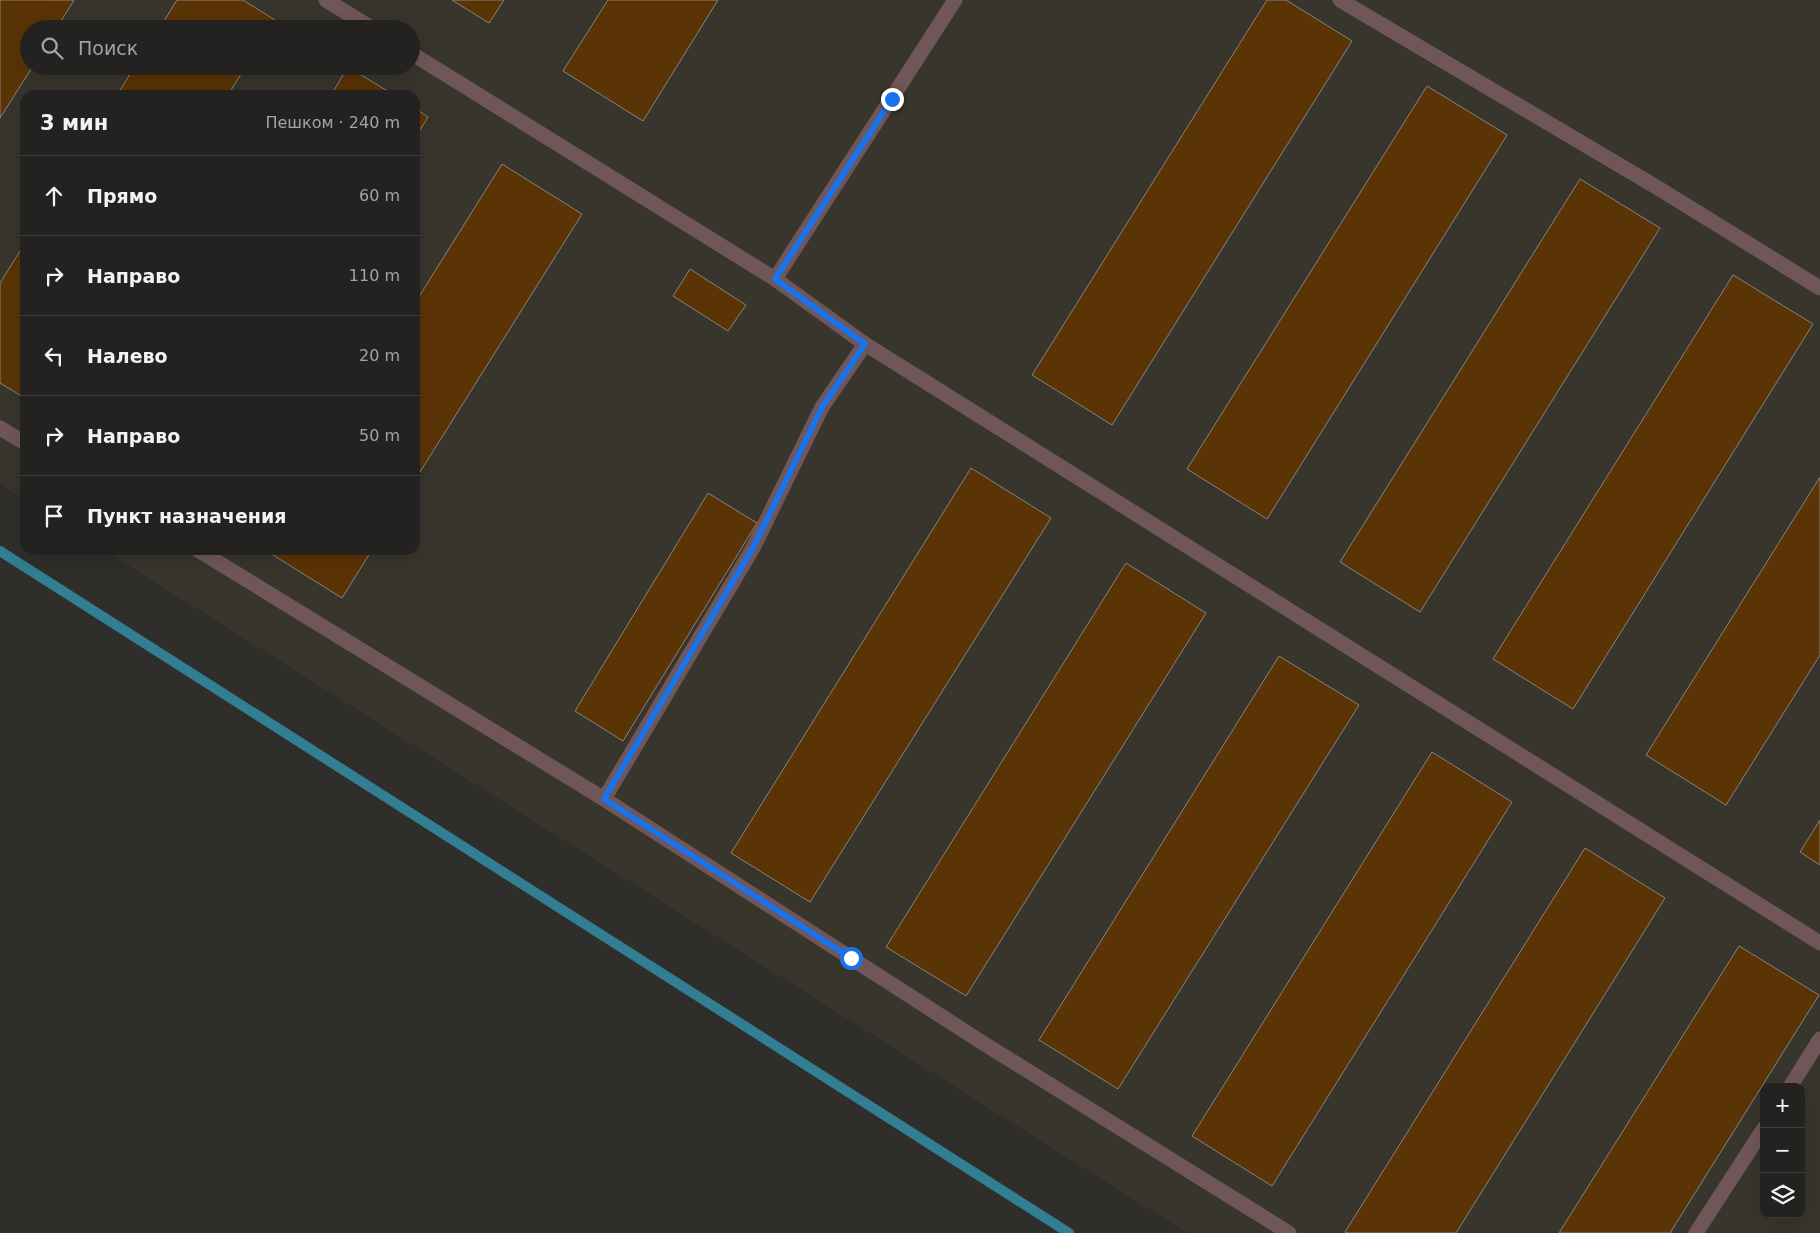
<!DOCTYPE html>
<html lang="ru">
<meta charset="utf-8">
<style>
:root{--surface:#232220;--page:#2f2f2d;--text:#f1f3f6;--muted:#a3a4a5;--line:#403f3e}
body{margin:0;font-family:"DejaVu Sans",sans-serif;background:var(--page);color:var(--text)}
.controls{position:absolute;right:15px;bottom:15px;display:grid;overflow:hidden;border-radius:10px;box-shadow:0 5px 20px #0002}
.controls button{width:45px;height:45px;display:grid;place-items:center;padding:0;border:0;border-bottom:1px solid var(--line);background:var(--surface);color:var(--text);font:25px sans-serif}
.stop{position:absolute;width:15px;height:15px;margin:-11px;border:4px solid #1a73e8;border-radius:50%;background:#fff}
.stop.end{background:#1a73e8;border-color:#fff;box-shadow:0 1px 5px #0008}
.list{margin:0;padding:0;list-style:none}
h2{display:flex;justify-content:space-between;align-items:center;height:65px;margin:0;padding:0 20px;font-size:21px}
h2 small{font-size:16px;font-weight:400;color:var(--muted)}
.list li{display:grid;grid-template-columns:32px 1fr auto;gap:15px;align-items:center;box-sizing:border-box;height:80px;padding:0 20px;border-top:1px solid var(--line)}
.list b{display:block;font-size:19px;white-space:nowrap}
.list em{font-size:16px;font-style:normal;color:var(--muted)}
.icon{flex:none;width:28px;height:28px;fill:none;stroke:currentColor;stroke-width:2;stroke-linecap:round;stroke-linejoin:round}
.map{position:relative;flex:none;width:1820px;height:1233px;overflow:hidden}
.search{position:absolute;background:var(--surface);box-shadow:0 5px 20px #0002;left:20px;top:20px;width:400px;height:55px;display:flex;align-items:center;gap:12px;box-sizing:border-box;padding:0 18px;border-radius:28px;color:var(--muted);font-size:19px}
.panel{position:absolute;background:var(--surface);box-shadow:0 5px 20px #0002;left:20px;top:90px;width:400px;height:465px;border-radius:15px}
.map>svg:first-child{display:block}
</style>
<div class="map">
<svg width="1820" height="1233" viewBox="0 0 1820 1233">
<rect width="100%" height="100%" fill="#2f2e2b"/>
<path fill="#37352c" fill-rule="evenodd" d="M0 0H1820V1233H1187L104 550H415V95H25V500L0 484ZM29 29H411V66H29ZM1764 1087H1801V1214H1764Z"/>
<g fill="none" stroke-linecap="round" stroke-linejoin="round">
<path stroke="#327e92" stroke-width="10" d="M0 551 1069 1233"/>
</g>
<path fill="#5b3405" stroke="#868380" d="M0 0H74L56 29H29V66H33L0 118Z
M177 0H243L275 20 269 29H159Z
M452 0H504L489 23Z
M608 0H718L643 121 563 71Z
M1267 0H1286L1352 41 1112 425 1032 375Z
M135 66H246L228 95H117Z
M348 67 394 95H331Z
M1427 86 1507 135 1267 519 1187 469Z
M415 108 428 117 415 138Z
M502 164 582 214 415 480V303Z
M1580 179 1660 228 1420 612 1340 562Z
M25 243V398L0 383V283Z
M690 269 746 305 728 331 673 296Z
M1733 275 1813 324 1573 709 1493 659Z
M971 468 1051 518 810 902 731 853Z
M1820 477V655L1726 805 1646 755Z
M708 493 757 523 623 741 575 711Z
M265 550H372L342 598Z
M1126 563 1206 613 966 996 886 947Z
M1279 656 1359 705 1118 1089 1039 1040Z
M1432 752 1512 802 1272 1186 1192 1136Z
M1820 820V865L1800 852Z
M1585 848 1665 898 1456 1233H1347L1345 1232Z
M1739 946 1819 995 1670 1233H1559Z"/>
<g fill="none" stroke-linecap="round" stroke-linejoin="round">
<path stroke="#715659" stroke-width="15" d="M326 0 373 29
M1340 0 1658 188 1820 288
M411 53 775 279 955 0
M775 279 865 344 1820 943
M0 428 25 443
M198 550 604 799 983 1043 1289 1233
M604 799 753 548 822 407 865 344
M1790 1087 1820 1039
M1696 1233 1764 1128"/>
</g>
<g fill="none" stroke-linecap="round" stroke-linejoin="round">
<path stroke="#1a73e8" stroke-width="6" d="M851 958 604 799 753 548 822 407 865 344 775 279 892 99"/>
</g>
</svg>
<div class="controls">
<button>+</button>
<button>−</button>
<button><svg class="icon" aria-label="layers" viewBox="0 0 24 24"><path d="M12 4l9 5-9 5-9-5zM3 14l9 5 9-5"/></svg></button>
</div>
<div class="stop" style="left:851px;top:958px"></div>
<div class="stop end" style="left:892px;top:99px"></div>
<div class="search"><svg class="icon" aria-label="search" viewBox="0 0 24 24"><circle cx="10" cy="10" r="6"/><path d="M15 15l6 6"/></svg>Поиск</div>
<section class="panel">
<h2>3 мин<small>Пешком · 240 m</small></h2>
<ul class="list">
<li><svg class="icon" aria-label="ahead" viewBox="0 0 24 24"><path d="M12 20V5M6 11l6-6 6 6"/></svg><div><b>Прямо</b></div><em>60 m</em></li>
<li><svg class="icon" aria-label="right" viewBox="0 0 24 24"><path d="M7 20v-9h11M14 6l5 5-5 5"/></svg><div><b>Направо</b></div><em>110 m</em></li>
<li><svg class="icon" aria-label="left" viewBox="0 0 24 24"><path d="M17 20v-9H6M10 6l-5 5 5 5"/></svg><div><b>Налево</b></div><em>20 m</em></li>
<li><svg class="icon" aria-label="right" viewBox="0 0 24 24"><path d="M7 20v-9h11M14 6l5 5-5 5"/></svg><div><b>Направо</b></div><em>50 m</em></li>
<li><svg class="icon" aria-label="arrive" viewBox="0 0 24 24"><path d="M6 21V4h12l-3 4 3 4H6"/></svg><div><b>Пункт назначения</b></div></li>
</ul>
</section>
</div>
